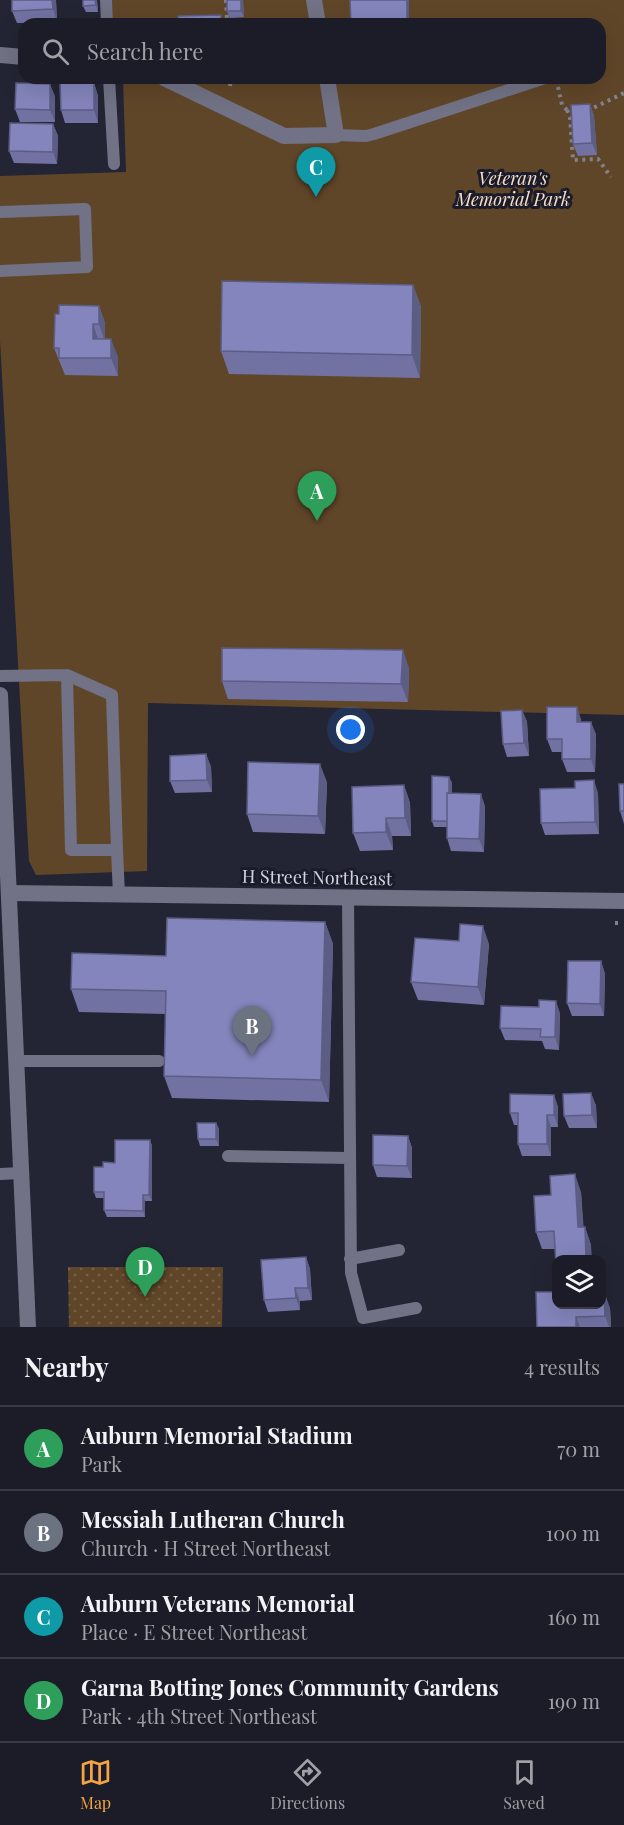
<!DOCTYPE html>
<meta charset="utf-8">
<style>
:root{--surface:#1b1c27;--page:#24252f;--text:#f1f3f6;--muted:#a0a1a7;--line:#393a44;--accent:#f4a443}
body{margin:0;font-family:"Playfair Display",serif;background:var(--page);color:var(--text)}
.controls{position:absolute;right:18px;bottom:18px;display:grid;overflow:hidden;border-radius:12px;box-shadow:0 6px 24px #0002}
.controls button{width:54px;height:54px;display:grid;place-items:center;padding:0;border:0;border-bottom:2px solid var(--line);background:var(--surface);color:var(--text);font:30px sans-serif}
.you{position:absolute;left:351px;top:730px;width:21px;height:21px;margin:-15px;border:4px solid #fff;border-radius:50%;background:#1a73e8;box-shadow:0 0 0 9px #1a73e833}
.badge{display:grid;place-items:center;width:39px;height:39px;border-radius:50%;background:var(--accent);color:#fff;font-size:20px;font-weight:700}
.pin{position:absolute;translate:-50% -50px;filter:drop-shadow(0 2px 3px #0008)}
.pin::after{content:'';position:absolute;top:32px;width:21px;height:18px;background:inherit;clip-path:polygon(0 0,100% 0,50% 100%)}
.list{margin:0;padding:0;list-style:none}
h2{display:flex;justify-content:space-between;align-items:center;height:78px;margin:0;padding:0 24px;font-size:26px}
h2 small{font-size:20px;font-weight:400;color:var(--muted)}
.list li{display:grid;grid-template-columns:39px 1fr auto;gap:18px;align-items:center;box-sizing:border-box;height:84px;padding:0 24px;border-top:2px solid var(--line)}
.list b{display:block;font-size:22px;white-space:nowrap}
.list p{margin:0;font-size:20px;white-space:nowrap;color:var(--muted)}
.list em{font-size:20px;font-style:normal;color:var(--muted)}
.icon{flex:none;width:33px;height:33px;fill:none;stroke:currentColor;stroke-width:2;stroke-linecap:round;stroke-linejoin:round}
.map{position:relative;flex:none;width:624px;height:1327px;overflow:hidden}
.search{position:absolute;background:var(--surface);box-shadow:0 6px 24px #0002;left:18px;right:18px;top:18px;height:66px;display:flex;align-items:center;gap:15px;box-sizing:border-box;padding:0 21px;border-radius:18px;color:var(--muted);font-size:22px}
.sheet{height:414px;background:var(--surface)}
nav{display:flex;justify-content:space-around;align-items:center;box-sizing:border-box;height:84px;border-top:2px solid var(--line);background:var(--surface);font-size:16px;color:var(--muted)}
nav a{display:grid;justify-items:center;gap:3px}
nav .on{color:var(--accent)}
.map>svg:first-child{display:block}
</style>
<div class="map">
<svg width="624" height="1327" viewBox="0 0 624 1327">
<defs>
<pattern id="grass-dots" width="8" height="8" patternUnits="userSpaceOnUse" patternTransform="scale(1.5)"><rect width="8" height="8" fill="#604629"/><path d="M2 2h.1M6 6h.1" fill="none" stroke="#766048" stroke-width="1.8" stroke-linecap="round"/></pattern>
</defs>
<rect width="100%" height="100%" fill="#242534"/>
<path fill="url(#grass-dots)" d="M68 1267H223L222 1327H69Z"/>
<path fill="#604629" d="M106 0H624V715L148 703 147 871 36 875 29 861 0 340V176L126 172 123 79 119 78H600V24H107Z"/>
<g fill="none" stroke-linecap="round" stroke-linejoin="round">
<path stroke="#81828f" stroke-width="4" stroke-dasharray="3 4.5" stroke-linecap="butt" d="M226 0 227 19 235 24
M230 86 231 78
M558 87 562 105 567 110 577 109
M587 109H591L624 93
M567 110 570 117 573 160 598 159 611 177
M615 923H620"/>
<path stroke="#717285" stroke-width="12" d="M106 0 107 24
M109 78 114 164
M336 135 366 136 374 134 545 78
M0 212 85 209 87 267 0 271
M0 676 67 675 112 695 117 850H71L67 675
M117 850 119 895
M348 897 351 1273 363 1318 416 1308
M16 1061H159
M228 1156 350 1158
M0 1174 21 1173
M350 1259 399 1250"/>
<path stroke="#717285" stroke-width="16" d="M314 0 318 24
M0 55 24 57
M164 78 284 136 336 135 327 78
M9 893 624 901"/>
<path stroke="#717285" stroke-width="16" d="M0 695 28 1327"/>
</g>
<path fill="#7172a2" d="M56 0 57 22 17 23 12 11Z
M97 0 98 12H86L83 6Z
M243 0 244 17 230 18 227 11Z
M94 83 98 96V123H65L61 110Z
M55 96V122H20L15 109Z
M590 104 594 116 597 155 578 156 573 144Z
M53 124 58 136 57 164 14 163 9 151Z
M413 285 421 307 420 378 229 374 221 351Z
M99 306 105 323V339L118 357V376L65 375 54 348 59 314Z
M409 668 408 702 228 699 222 681Z
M577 707 581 722 596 734 595 772H567L562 759V752H552L547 739Z
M522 710 527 722 529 756 507 757 503 744Z
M206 754 211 767 212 792 175 793 170 781Z
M449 777 452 783V793L485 806 484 852 451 851 447 838V827H434L432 821Z
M327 782 325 834 253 832 247 814Z
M624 784V824L620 811Z
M404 785 410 803 411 836H392L393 850 360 851 353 833Z
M598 793 599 834 545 835 541 823Z
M325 922 333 944 329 1102 172 1098 164 1076 166 1014 79 1012 71 989 166 956Z
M459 941 489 944 484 1005 418 1000 411 982Z
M601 961 605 974 604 1016H572L567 1003Z
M560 1013 559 1050 545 1049 542 1041 505 1040 500 1028Z
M591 1093 596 1106 597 1128H569L564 1116Z
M554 1095 558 1107V1127H551V1156H522L518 1144V1125H514L510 1113Z
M216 1123 219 1129V1146H200L198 1139Z
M408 1136 412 1148V1178L377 1177 373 1165Z
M150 1140 152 1146V1201H145V1217H107L104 1210V1198H96L94 1192 103 1167 115 1163Z
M581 1192 583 1227H585L591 1245 556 1260V1268L555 1249H542L536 1232Z
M306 1257 310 1269 312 1300 300 1301V1310L268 1312 264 1300Z
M610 1308 611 1327H537Z"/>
<path fill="#5c5d84" d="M52 0H56L57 22 53 9Z
M95 0H97L98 12 96 5Z
M241 0H243L244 17 241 11Z
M407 0H409V24H407Z
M94 83 98 96V123L94 110Z
M50 84 55 96V122L50 110Z
M590 104 594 116 597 155 592 143Z
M53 124 58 136 57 164 53 152Z
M413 285 421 307 420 378 412 355Z
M99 306 105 323V342L99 324Z
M93 324 99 342 93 339Z
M111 339 118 357V376L111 358Z
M403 650 409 668 408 702 401 684Z
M577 707 581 719V734L577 722Z
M522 710 527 722 529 756 524 743Z
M591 722 596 734 595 772 591 759Z
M206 754 211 767 212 792 207 780Z
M320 764 327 782 325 834 318 816Z
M449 777 452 783 451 828 449 821Z
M594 780 598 793 599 834 595 822Z
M404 785 410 803 411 836 405 818Z
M481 794 485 806 484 852 479 839Z
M386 818 392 836 393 850 386 832Z
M325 922 333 944 329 1102 321 1080Z
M483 926 489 944 484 1005 478 987Z
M601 961 605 974 604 1016 600 1004Z
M556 1001 560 1013 559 1050 555 1037Z
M591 1093 596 1106 597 1128 592 1115Z
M554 1095 558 1107V1127L554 1115Z
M547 1115 551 1127V1156L547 1144Z
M216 1123 219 1129V1146L216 1139Z
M408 1136 412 1148V1178L407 1166Z
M150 1140 152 1146V1201L149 1195Z
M575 1174 581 1192 585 1245 578 1227Z
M143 1195 145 1201V1217L143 1211Z
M585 1227 591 1245 592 1260H586Z
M306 1257 310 1269 312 1300 308 1288Z
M295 1288 300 1301V1310L296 1298Z
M604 1291 610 1308 611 1327H609L605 1316Z
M576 1317 580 1327H576Z"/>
<path fill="#8385bc" stroke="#5c5d84" stroke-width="1.5" d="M12 0H52L53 9 12 11Z
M83 0H95L96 5 83 6Z
M227 0H241V11H227Z
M350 0H407V24H351Z
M221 15V24H178V16Z
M16 83 50 84V110L15 109Z
M60 83H94V110H61Z
M590 104 592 143 573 144 571 105Z
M10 123 53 124V152L9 151Z
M222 281 413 285 412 355 221 351Z
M59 305 99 306V324H93V339H111V358H59V348H54L55 314H59Z
M222 648 403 650 401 684 222 681Z
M547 707H577V722H591V759H562V739H547Z
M522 710 524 743 503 744 501 711Z
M206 754 207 780 170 781V756Z
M248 762 320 764 318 816 247 814Z
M432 776 449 777V793H447V821H432Z
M594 780 595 822 541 823 540 789 575 788V781Z
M619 784H624V811H620Z
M404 785 405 818H386V832L353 833 352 787Z
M447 793 481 794 479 839 447 838Z
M167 918 325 922 321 1080 164 1076 166 991 71 989 72 953 166 956Z
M460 924 483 926 478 987 411 982 415 938 459 941Z
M568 961H601L600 1004 567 1003Z
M539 1000 556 1001 555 1037H540L541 1029 500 1028 501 1006 539 1007Z
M591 1093 592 1115 564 1116 563 1094Z
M510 1094 554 1095V1115H547V1144H518V1113H510Z
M197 1123H216V1139H198Z
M373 1135 408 1136 407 1166 373 1165Z
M115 1140H150L149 1195H143V1211L104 1210V1192H94V1167H103V1162L115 1163Z
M575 1174 578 1227H585L586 1260H556V1266L554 1231 536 1232 534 1196 551 1195 550 1176Z
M306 1257 308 1288H295L296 1298 264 1300 261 1260Z
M602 1291H604L605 1316 576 1317V1327H537L536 1292H556V1305H602Z"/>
<g text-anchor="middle" stroke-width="6" stroke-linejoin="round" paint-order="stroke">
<g font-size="18" font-style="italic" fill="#f8dec4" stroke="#1a1b2a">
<text x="513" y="185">Veteran's<tspan x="513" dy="21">Memorial Park</tspan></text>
</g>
<g font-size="18" fill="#d3d4df" stroke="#1a1b2a">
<text transform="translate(317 878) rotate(1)" y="6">H Street Northeast</text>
</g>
</g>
</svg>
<div class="controls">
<button><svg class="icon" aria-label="layers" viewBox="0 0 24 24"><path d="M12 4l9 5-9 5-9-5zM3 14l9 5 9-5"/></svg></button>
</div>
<div class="you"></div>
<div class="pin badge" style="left:317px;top:521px;background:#2e9e5b">A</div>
<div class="pin badge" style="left:252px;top:1056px;background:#6b7280">B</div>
<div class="pin badge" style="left:316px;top:197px;background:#0f9aa8">C</div>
<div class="pin badge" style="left:145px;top:1297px;background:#2e9e5b">D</div>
<div class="search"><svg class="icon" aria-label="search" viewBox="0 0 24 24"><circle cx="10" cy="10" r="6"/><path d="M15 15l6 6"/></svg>Search here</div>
</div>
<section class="sheet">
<h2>Nearby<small>4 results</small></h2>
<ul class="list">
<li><span class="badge" style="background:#2e9e5b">A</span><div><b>Auburn Memorial Stadium</b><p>Park</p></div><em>70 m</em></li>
<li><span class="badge" style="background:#6b7280">B</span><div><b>Messiah Lutheran Church</b><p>Church · H Street Northeast</p></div><em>100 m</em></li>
<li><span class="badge" style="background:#0f9aa8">C</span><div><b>Auburn Veterans Memorial</b><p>Place · E Street Northeast</p></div><em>160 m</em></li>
<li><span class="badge" style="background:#2e9e5b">D</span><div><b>Garna Botting Jones Community Gardens</b><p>Park · 4th Street Northeast</p></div><em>190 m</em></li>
</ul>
</section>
<nav>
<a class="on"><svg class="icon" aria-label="map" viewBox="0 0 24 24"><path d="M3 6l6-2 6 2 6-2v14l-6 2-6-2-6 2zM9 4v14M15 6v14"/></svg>Map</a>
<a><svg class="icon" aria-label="directions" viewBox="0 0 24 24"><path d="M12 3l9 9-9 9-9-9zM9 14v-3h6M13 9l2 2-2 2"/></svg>Directions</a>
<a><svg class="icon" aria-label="saved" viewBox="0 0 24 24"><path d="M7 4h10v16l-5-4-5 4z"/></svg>Saved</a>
</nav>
